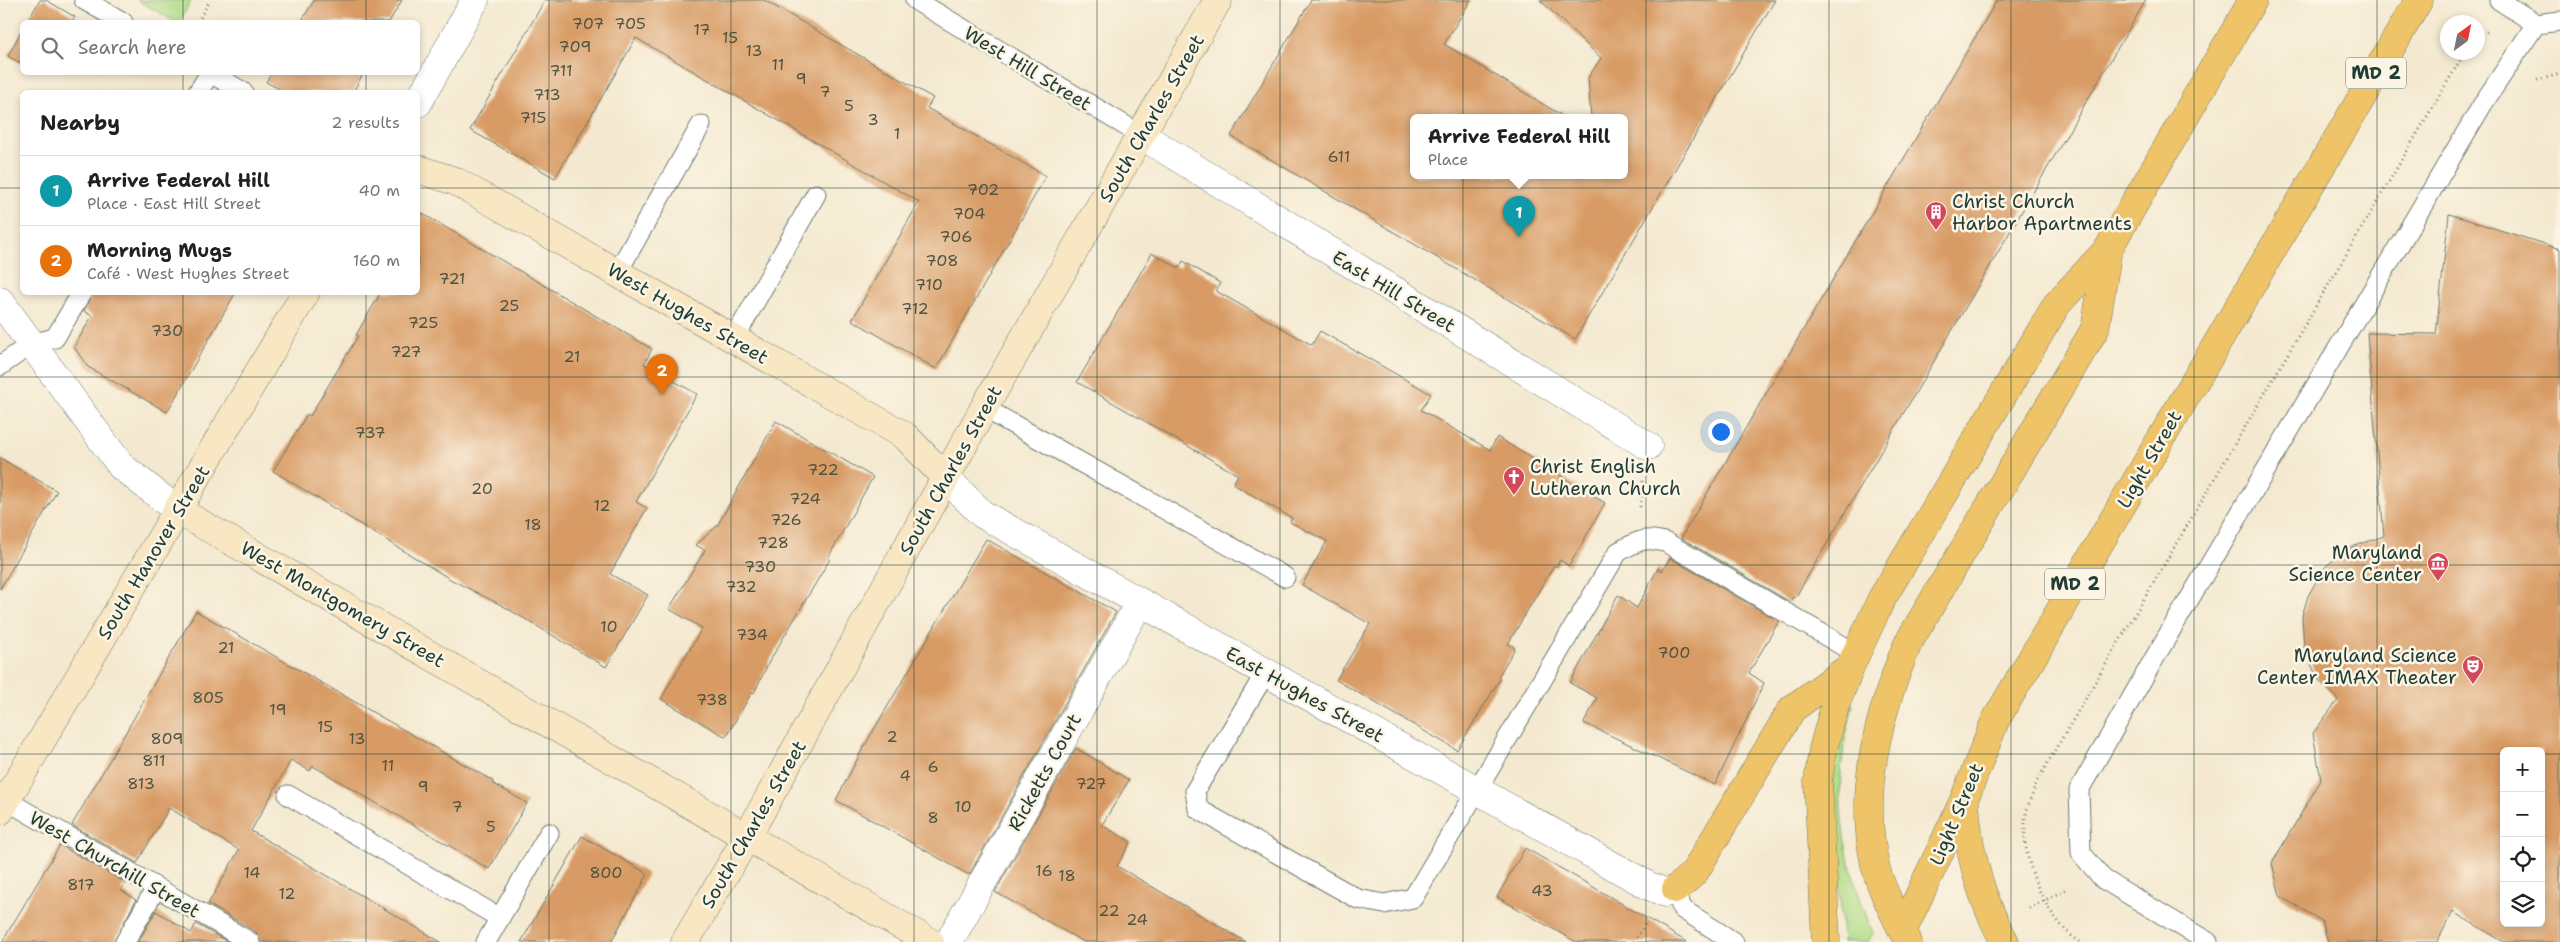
<!DOCTYPE html>
<meta charset="utf-8">
<style>
:root{--surface:#fff;--page:#f2f2f2;--text:#202124;--muted:#757577;--line:#e0e0e0;--accent:#ea580c}
body{margin:0;font-family:"Shantell Sans",sans-serif;background:var(--page);color:var(--text)}
.controls{position:absolute;right:15px;bottom:15px;display:grid;overflow:hidden;border-radius:8px;box-shadow:0 2px 8px #0003}
.controls button{width:45px;height:45px;display:grid;place-items:center;padding:0;border:0;border-bottom:1px solid var(--line);background:var(--surface);color:var(--text);font:25px sans-serif}
.compass{position:absolute;left:2440px;top:15px;width:45px;height:45px;border-radius:50%;background:var(--surface);box-shadow:0 2px 8px #0003;rotate:33deg}
.you{position:absolute;left:1720px;top:431px;width:18px;height:18px;margin:-12px;border:4px solid #fff;border-radius:50%;background:#1a73e8;box-shadow:0 0 0 8px #1a73e833}
.badge{display:grid;place-items:center;width:32px;height:32px;border-radius:50%;background:var(--accent);color:#fff;font-size:16px;font-weight:700}
.pin{position:absolute;translate:-50% -41px;filter:drop-shadow(0 1px 2px #0008)}
.pin::after{content:'';position:absolute;top:26px;width:18px;height:15px;background:inherit;clip-path:polygon(0 0,100% 0,50% 100%)}
.popup{position:absolute;left:1410px;top:114px;width:218px;height:65px;box-sizing:border-box;display:grid;place-content:center;border-radius:8px;background:var(--surface);filter:drop-shadow(0 1px 4px #0005);font-size:16px;white-space:nowrap;color:var(--muted)}
.popup b{font-size:19px;color:var(--text)}
.popup::after{content:'';position:absolute;left:50%;top:100%;margin-left:-10px;border:10px solid transparent;border-top-color:var(--surface)}
.list{margin:0;padding:0;list-style:none}
h2{display:flex;justify-content:space-between;align-items:center;height:65px;margin:0;padding:0 20px;font-size:21px}
h2 small{font-size:16px;font-weight:400;color:var(--muted)}
.list li{display:grid;grid-template-columns:32px 1fr auto;gap:15px;align-items:center;box-sizing:border-box;height:70px;padding:0 20px;border-top:1px solid var(--line)}
.list b{display:block;font-size:19px;white-space:nowrap}
.list p{margin:0;font-size:16px;white-space:nowrap;color:var(--muted)}
.list em{font-size:16px;font-style:normal;color:var(--muted)}
.icon{flex:none;width:28px;height:28px;fill:none;stroke:currentColor;stroke-width:2;stroke-linecap:round;stroke-linejoin:round}
.map{position:relative;flex:none;width:2560px;height:942px;overflow:hidden}
.search{position:absolute;background:var(--surface);box-shadow:0 2px 8px #0003;left:20px;top:20px;width:400px;height:55px;display:flex;align-items:center;gap:12px;box-sizing:border-box;padding:0 18px;border-radius:8px;color:var(--muted);font-size:19px}
.panel{position:absolute;background:var(--surface);box-shadow:0 2px 8px #0003;left:20px;top:90px;width:400px;height:205px;border-radius:8px}
.map>svg:first-child{display:block}
</style>
<div class="map">
<svg width="2560" height="942" viewBox="0 0 2560 942">
<rect width="100%" height="100%" fill="#fcf5e5"/>
<filter id="ink" filterUnits="userSpaceOnUse"><feTurbulence type="fractalNoise" baseFrequency=".02" numOctaves="2"/><feDisplacementMap in="SourceGraphic" scale="10" xChannelSelector="R" yChannelSelector="G"/><feConvolveMatrix kernelMatrix="1 2 1 2 8 2 1 2 1" color-interpolation-filters="sRGB"/></filter>
<filter id="wash" filterUnits="userSpaceOnUse"><feTurbulence type="fractalNoise" baseFrequency=".0096" numOctaves="4" result="noise"/><feDisplacementMap in="SourceGraphic" scale="20" xChannelSelector="R" yChannelSelector="G"/><feGaussianBlur stdDeviation="1.12" result="paint"/><feColorMatrix in="noise" values="0 0 0 0 0 0 0 0 0 0 0 0 0 0 0 0 0 1.4 0 .05"/><feComposite in="paint" operator="in"/></filter>
<g filter="url(#wash)">
<rect width="100%" height="100%" fill="#f4e9d0"/>
<path fill="#afdb87" stroke="#678c5e" d="M137 0H192L179 22H176Z
M1848 702 1852 703 1853 706C1829 791 1841 853 1873 933L1868 942H1843L1831 764Z"/>
<g id="blocks">
<path fill="#d89b65" fill-rule="evenodd" d="M40 0H46L75 17 71 22H27Z
M314 0H402L389 22H301Z
M545 0H764L933 98 927 108 1046 176 936 369 852 320 919 202 636 38 555 178 470 130Z
M1311 0H1471L1444 44 1566 118H1414V176H1624V118H1591L1588 78 1601 58 1540 0H1775L1575 339 1231 136Z
M1997 0H2146L1795 598 1793 597 1790 602 1681 538Z
M22 30V64L8 56Z
M272 72H364L353 92H285L266 82Z
M418 211 652 349 644 364 697 394 636 502 647 508 610 574 648 595 606 667 503 606 450 579 273 471 307 414 310 416 358 336 356 335 381 292H418Z
M2449 214 2560 249V942H2504L2453 912 2437 942H2328L2322 921 2280 896 2272 863 2321 780 2313 733 2338 700 2317 678 2304 647 2302 616 2308 596 2323 569 2346 549 2384 536 2367 333 2436 334ZM2504 751H2541V923H2504Z
M1152 253 1179 268 1183 261 1220 283 1216 291 1312 345 1320 331 1431 394 1421 410 1490 450 1497 437 1605 503 1569 566 1560 560 1556 567 1554 565 1508 644 1515 648 1498 677 1500 679 1457 750 1336 680 1370 624 1302 585 1327 541 1290 522 1292 518 1233 484 1238 475 1077 382Z
M93 292H236L167 412 88 367 74 347 92 316 84 311Z
M776 421 873 477 828 558 830 559 769 662 754 693 752 692 726 737 661 699 702 628 669 609 705 550 696 545 717 526Z
M0 458 57 491 0 589Z
M986 539 1116 612 969 875 836 800 862 750Z
M1670 558 1779 621 1749 673 1764 683 1715 785 1584 723 1597 698 1570 683 1618 595 1637 608 1658 568 1662 571Z
M196 611 493 781 492 783 527 803 489 869 313 766 310 771 291 760 251 831 441 942H261L256 932 208 904 239 850 169 808 137 863 72 825Z
M1076 748 1129 780 1102 825 1131 842 1117 866 1246 942H1084L995 892Z
M582 836 648 874 611 942H521Z
M60 845 126 883 121 890 136 900 114 942H2Z
M1525 848 1588 884 1687 942H1576L1497 897Z
M156 911 191 933 196 924 228 942H138Z"/>
</g>
</g>
<g filter="url(#ink)">
<use href="#blocks" fill-opacity="0" stroke="#6a796b" stroke-width="1"/>
<g fill="none" stroke-linecap="round" stroke-linejoin="round">
<g stroke="#6a796b" stroke-width="21">
<path id="lane" d="M84 0 123 22
M915 0 1141 135
M2499 0 2536 24 2560 21
M209 72 243 92
M198 92 210 73
M617 273 701 125
M734 339 816 194
M0 366 31 344 55 338 82 292
M984 408 1285 577
M1266 672 1195 791 1198 809 1358 899 1384 904 1413 898 1618 552C1637 541 1645 536 1667 543L1855 653
M288 795 500 918
M6 800 250 942
M1676 889 1682 909 1734 942
M125 942 156 888
M486 942 549 833
M2208 942 2103 879 2081 853 2079 790 2158 652 2484 102 2536 24"/>
</g>
<g stroke="#6a796b" stroke-width="29">
<path id="street" d="M418 103 475 0
M1141 135 1648 446
M0 301 121 466 177 510
M945 477 982 514 1649 886 1666 893 1676 889
M949 942 1140 602"/>
</g>
<g stroke="#6a796b" stroke-width="29">
<path id="secondary" d="M418 169 455 181 905 436 945 477
M177 510 930 942
M0 811 306 292
M685 942 747 837 984 408 1218 0"/>
</g>
<g stroke="#6a796b" stroke-width="29">
<path id="primary" d="M1965 802C1968 852 1980 898 2005 942
M1676 889 1694 873 1703 858 1792 709 1850 667
M1903 930 1964 800 1995 721 2419 0
M1826 942 1818 781 1823 749 1835 706 1850 667 1881 600 2057 304 2108 249 2253 0
M1908 942C1897 918 1881 891 1875 865 1858 789 1879 713 1908 643L2095 329 2108 249"/>
</g>
<path stroke="#6a796b" stroke-width="3" stroke-dasharray="1 4" stroke-linecap="butt" d="M198 22 210 0
M2478 38 2488 31
M2537 80 2560 74
M1640 507 1643 481
M2029 908 2067 889
M1634 942 1646 923
M2080 942C2046 920 2021 861 2025 820 2026 808 2033 795 2036 783L2465 52"/>
<use href="#lane" stroke="#fff" stroke-width="19"/>
<use href="#street" stroke="#fff" stroke-width="28"/>
<use href="#secondary" stroke="#f9e7c3" stroke-width="28"/>
<use href="#primary" stroke="#efc469" stroke-width="28"/>
</g>
</g>
<path fill="none" stroke="#1f3d34" stroke-width="1" stroke-opacity="0.55" d="M183 0V22M366 0V22M549 0V942M731 0V942M914 0V942M1097 0V942M1280 0V942M1463 0V942M1646 0V942M1829 0V942M2011 0V942M2194 0V942M2377 0V942M183 72V92M366 72V92M0 188H22M418 188H2560M183 292V942M366 292V942M0 377H2560M0 565H2560M0 754H2504M2541 754H2560"/>
<defs>
<g id="building-pin" transform="scale(1.125)"><path d="M0 17L-7.5 6A9.5 9.5 0 1 1 7.5 6Z" fill="#d1495b" stroke="#fcf5e5"/><path d="M-4-6H4V6H1V3H-1V6H-4ZM-2.5-4.3h1.7v1.8h-1.7ZM.8-4.3h1.7v1.8H.8ZM-2.5-1h1.7V.8h-1.7ZM.8-1h1.7V.8H.8Z" fill="#fff"/></g>
<g id="church-pin" transform="scale(1.125)"><path d="M0 17L-7.5 6A9.5 9.5 0 1 1 7.5 6Z" fill="#d1495b" stroke="#fcf5e5"/><path d="M-1.2-6h2.4v3.5h3.3v2.4h-3.3V6h-2.4V-.1h-3.3v-2.4h3.3Z" fill="#fff"/></g>
<g id="museum-pin" transform="scale(1.125)"><path d="M0 17L-7.5 6A9.5 9.5 0 1 1 7.5 6Z" fill="#d1495b" stroke="#fcf5e5"/><path d="M0-6L6-3V-2H-6V-3ZM-5-1h2V3h-2ZM-1-1h2V3h-2ZM3-1h2V3H3ZM-6 4H6V6H-6Z" fill="#fff"/></g>
<g id="theatre-pin" transform="scale(1.125)"><path d="M0 17L-7.5 6A9.5 9.5 0 1 1 7.5 6Z" fill="#d1495b" stroke="#fcf5e5"/><path d="M-5-5.5Q0-4 5-5.5V0Q5 5 0 6Q-5 5-5 0ZM-3.3-2.5H-1v1.5H-3.3ZM1-2.5H3.3v1.5H1ZM-2.8 1Q0 5.5 2.8 1Z" fill="#fff"/></g>
</defs>
<g fill-rule="evenodd">
<use href="#building-pin" x="1936" y="212"/>
<use href="#church-pin" x="1514" y="477"/>
<use href="#museum-pin" x="2438" y="563"/>
<use href="#theatre-pin" x="2473" y="666"/>
</g>
<g text-anchor="middle" stroke-width="5" stroke-linejoin="round" paint-order="stroke">
<g font-size="16" fill="#4d5440">
<text x="588" y="29">707</text>
<text x="630" y="29">705</text>
<text x="702" y="35">17</text>
<text x="730" y="43">15</text>
<text x="575" y="52">709</text>
<text x="754" y="56">13</text>
<text x="778" y="70">11</text>
<text x="561" y="76">711</text>
<text x="801" y="84">9</text>
<text x="825" y="97">7</text>
<text x="547" y="100">713</text>
<text x="849" y="111">5</text>
<text x="533" y="123">715</text>
<text x="873" y="125">3</text>
<text x="897" y="139">1</text>
<text x="1339" y="162">611</text>
<text x="983" y="195">702</text>
<text x="969" y="219">704</text>
<text x="956" y="242">706</text>
<text x="942" y="266">708</text>
<text x="452" y="284">721</text>
<text x="929" y="290">710</text>
<text x="509" y="311">25</text>
<text x="915" y="314">712</text>
<text x="423" y="328">725</text>
<text x="167" y="336">730</text>
<text x="406" y="357">727</text>
<text x="572" y="362">21</text>
<text x="370" y="438">737</text>
<text x="823" y="475">722</text>
<text x="482" y="494">20</text>
<text x="805" y="504">724</text>
<text x="602" y="511">12</text>
<text x="786" y="525">726</text>
<text x="533" y="530">18</text>
<text x="773" y="548">728</text>
<text x="760" y="572">730</text>
<text x="741" y="592">732</text>
<text x="609" y="632">10</text>
<text x="752" y="640">734</text>
<text x="226" y="653">21</text>
<text x="1674" y="658">700</text>
<text x="208" y="703">805</text>
<text x="712" y="705">738</text>
<text x="278" y="715">19</text>
<text x="325" y="732">15</text>
<text x="892" y="742">2</text>
<text x="167" y="744">809</text>
<text x="357" y="744">13</text>
<text x="154" y="766">811</text>
<text x="388" y="771">11</text>
<text x="933" y="772">6</text>
<text x="905" y="781">4</text>
<text x="141" y="789">813</text>
<text x="1091" y="789">727</text>
<text x="423" y="792">9</text>
<text x="457" y="812">7</text>
<text x="963" y="812">10</text>
<text x="933" y="823">8</text>
<text x="491" y="832">5</text>
<text x="1044" y="876">16</text>
<text x="252" y="878">14</text>
<text x="606" y="878">800</text>
<text x="1067" y="881">18</text>
<text x="81" y="890">817</text>
<text x="1542" y="896">43</text>
<text x="287" y="899">12</text>
<text x="1109" y="916">22</text>
<text x="1137" y="925">24</text>
</g>
<g fill="#fcf5e5" stroke="#617469" stroke-width="1">
<rect x="2346" y="57.5" width="60" height="31" rx="4"/>
<rect x="2045" y="568.5" width="60" height="31" rx="4"/>
</g>
<g font-size="18" font-weight="bold" fill="#1f3d34">
<text x="2376" y="79">MD 2</text>
<text x="2075" y="590">MD 2</text>
</g>
<g font-size="19" fill="#1f3d34" stroke="#fcf5e5">
<text transform="translate(1028 68) rotate(31)" y="7">West Hill Street</text>
<text transform="translate(1151 118) rotate(-60)" y="7">South Charles Street</text>
<text transform="translate(1394 291) rotate(31)" y="7">East Hill Street</text>
<text transform="translate(688 313) rotate(30)" y="7">West Hughes Street</text>
<text transform="translate(2149 459) rotate(-60)" y="7">Light Street</text>
<text transform="translate(950 470) rotate(-61)" y="7">South Charles Street</text>
<text transform="translate(153 552) rotate(-59)" y="7">South Hanover Street</text>
<text transform="translate(343 604) rotate(30)" y="7">West Montgomery Street</text>
<text transform="translate(1305 694) rotate(29)" y="7">East Hughes Street</text>
<text transform="translate(1044 772) rotate(-61)" y="7">Ricketts Court</text>
<text transform="translate(1956 814) rotate(-67)" y="7">Light Street</text>
<text transform="translate(753 824) rotate(-60)" y="7">South Charles Street</text>
<text transform="translate(115 864) rotate(30)" y="7">West Churchill Street</text>
</g>
<g font-size="19" fill="#1f3d34" stroke="#fcf5e5" text-anchor="start">
<text x="1952" y="208">Christ Church<tspan x="1952" dy="22">Harbor Apartments</tspan></text>
<text x="1530" y="473">Christ English<tspan x="1530" dy="22">Lutheran Church</tspan></text>
<text x="2422" y="559" text-anchor="end">Maryland<tspan x="2422" dy="22">Science Center</tspan></text>
<text x="2457" y="662" text-anchor="end">Maryland Science<tspan x="2457" dy="22">Center IMAX Theater</tspan></text>
</g>
</g>
</svg>
<div class="controls">
<button>+</button>
<button>−</button>
<button><svg class="icon" aria-label="locate" viewBox="0 0 24 24"><circle cx="12" cy="12" r="6"/><path d="M12 2v4M12 18v4M2 12h4M18 12h4"/></svg></button>
<button><svg class="icon" aria-label="layers" viewBox="0 0 24 24"><path d="M12 4l9 5-9 5-9-5zM3 14l9 5 9-5"/></svg></button>
</div>
<svg class="compass" viewBox="-18 -18 36 36"><path d="M0-13l5 13h-10z" fill="#e53935"/><path d="M0 13l5-13h-10z" fill="#757577"/></svg>
<div class="you"></div>
<div class="pin badge" style="left:1519px;top:237px;background:#0f9aa8">1</div>
<div class="popup"><b>Arrive Federal Hill</b>Place</div>
<div class="pin badge" style="left:662px;top:395px;background:#e8710a">2</div>
<div class="search"><svg class="icon" aria-label="search" viewBox="0 0 24 24"><circle cx="10" cy="10" r="6"/><path d="M15 15l6 6"/></svg>Search here</div>
<section class="panel">
<h2>Nearby<small>2 results</small></h2>
<ul class="list">
<li><span class="badge" style="background:#0f9aa8">1</span><div><b>Arrive Federal Hill</b><p>Place · East Hill Street</p></div><em>40 m</em></li>
<li><span class="badge" style="background:#e8710a">2</span><div><b>Morning Mugs</b><p>Café · West Hughes Street</p></div><em>160 m</em></li>
</ul>
</section>
</div>
